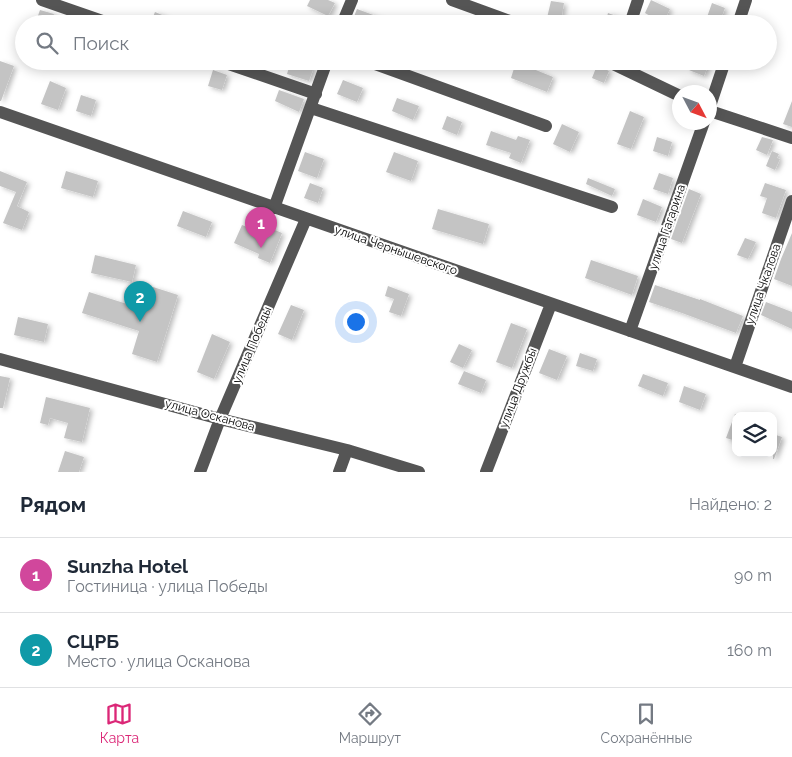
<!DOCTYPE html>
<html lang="ru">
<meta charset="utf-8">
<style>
:root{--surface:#fff;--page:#f6f6f7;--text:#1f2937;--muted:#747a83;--line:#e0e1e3;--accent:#db2777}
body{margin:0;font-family:Raleway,sans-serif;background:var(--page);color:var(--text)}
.controls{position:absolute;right:15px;bottom:15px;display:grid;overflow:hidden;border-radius:10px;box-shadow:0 2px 12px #0003}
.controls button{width:45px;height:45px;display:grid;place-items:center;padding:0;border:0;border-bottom:1px solid var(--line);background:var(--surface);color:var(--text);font:25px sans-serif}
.compass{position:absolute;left:672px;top:85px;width:45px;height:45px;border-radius:50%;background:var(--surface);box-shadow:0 2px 12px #0003;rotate:131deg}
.you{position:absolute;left:355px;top:321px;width:18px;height:18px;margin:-12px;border:4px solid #fff;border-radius:50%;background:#1a73e8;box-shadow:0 0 0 8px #1a73e833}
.badge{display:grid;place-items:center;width:32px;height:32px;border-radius:50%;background:var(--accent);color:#fff;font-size:16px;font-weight:700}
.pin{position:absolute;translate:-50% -41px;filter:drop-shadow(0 1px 2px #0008)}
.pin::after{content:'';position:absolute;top:26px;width:18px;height:15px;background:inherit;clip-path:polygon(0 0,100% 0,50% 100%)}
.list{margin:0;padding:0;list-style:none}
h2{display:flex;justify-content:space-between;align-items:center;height:65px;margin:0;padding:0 20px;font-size:21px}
h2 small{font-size:16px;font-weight:400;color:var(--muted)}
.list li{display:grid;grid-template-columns:32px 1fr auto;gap:15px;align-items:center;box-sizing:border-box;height:75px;padding:0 20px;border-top:1px solid var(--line)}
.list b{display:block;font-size:19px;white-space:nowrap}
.list p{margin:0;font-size:16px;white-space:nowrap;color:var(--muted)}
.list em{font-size:16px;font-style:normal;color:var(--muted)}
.icon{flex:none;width:28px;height:28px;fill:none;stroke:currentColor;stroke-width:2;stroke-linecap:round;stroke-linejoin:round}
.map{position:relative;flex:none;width:792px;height:472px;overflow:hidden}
.search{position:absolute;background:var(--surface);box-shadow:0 2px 12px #0003;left:15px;right:15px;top:15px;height:55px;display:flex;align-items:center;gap:12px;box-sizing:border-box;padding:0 18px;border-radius:28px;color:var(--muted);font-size:19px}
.sheet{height:215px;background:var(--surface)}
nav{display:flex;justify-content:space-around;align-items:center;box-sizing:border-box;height:70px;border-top:1px solid var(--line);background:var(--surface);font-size:14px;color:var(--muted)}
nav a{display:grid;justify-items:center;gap:2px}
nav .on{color:var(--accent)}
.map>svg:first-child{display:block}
</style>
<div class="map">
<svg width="792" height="472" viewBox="0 0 792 472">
<defs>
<filter id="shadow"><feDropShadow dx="3" dy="2" stdDeviation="2.5" flood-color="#0004"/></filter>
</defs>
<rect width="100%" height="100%" fill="#fff"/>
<path fill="#c4c4c4" filter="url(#shadow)" d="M310 0H328L335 3 328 16 307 6Z
M651 0 670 9 663 23 645 13Z
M551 1 564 3 561 21 547 18Z
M712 3 725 8 719 24H715L706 20Z
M357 9 395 23V24H351Z
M40 10 54 14 51 24H35Z
M155 12 167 17 165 24H150Z
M608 13 622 18 620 24H605Z
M0 61 14 66 1 101H0Z
M291 61H295L314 67 309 81 287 74Z
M692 61H710L704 76 689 70Z
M516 62 553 77 547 92 511 78Z
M598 63 603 68 609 71 604 83 592 78Z
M213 70 227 75 222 90 208 86Z
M343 80 363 88 357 102 337 94Z
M50 81 66 88 58 110 41 104Z
M279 90 304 99 299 112 275 101Z
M81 95 96 100 91 116 76 111Z
M397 98 419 106 413 120 392 111Z
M792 101V127L783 124Z
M630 111 644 117 631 149 617 144Z
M447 116 462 122 457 135 442 129Z
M562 124 579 132 570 152 553 144Z
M491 131 516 140 518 136 530 140 521 163 509 158 511 153 486 145Z
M657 137 672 142 668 156 653 151Z
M762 137 773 140 767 155 756 150Z
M772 151 779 154 777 158 780 159 775 170 766 166Z
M305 152 324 159 317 178 298 171Z
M394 152 418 161 411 181 386 172Z
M0 171 27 182 17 206 29 212 22 230 3 223 16 192 0 186Z
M66 171 98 181 93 197 61 188Z
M659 173 673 178 668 194 653 189Z
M588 178 615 189 612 196 586 184Z
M310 183 323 188 318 203 304 198Z
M765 183 786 190 776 218 762 213 767 198 760 196Z
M689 189 701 194 682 243 671 239Z
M643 199 662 207 656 222 637 215Z
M438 209 489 224 483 244 432 229Z
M183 211 212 222 206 237 177 226Z
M242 225 266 235 270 228 282 233 270 263 258 258 259 254 234 243Z
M792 233V286L774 279 781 259Z
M745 238 756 242 748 259 737 255Z
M95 255 136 265 132 282 91 273Z
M591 260 638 276 632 295 585 278Z
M655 285 700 300V299L743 316 736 333 682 313 649 302Z
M388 286 409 294 401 316 389 312 394 299 385 296Z
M153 287 178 295 157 362 132 354 139 331 82 313 89 292 146 310Z
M766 302 792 312V329L761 315Z
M291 305 304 310 292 340 278 334Z
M18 317 48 324 44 342 14 335Z
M511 323 527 329 512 368 496 362Z
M212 334 230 342 214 379 197 372Z
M459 344 472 350 463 368 450 362Z
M549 349 567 356 557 380 539 373Z
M580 353 597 359 593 371 576 366Z
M464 371 486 380 481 393 458 384Z
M643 374 668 383 663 396 638 386Z
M0 376 10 378 3 408H0Z
M684 386 706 394 700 410 679 402Z
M46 397 90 408 82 442 64 438 68 423 50 418 48 425 40 423Z
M735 414H736V441L726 438Z
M773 434 782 437 774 459H773Z
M65 451 84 457 79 472H58Z"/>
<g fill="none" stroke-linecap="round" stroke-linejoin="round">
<path stroke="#555" stroke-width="12" d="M42 0 111 24
M452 0 518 24
M342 24 352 0
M630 24 638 0
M738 24 746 0
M220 61 316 94
M367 61 546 126
M607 61 680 96
M710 106 725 61
M311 108 612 207
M710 111 792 138
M0 112 792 387
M274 208 327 61
M630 331 704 122
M0 359 220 419 347 450 419 472
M735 367 792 201
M200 472 220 419 306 219
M339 472 347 450
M486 472 551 304"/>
</g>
<g text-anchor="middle" stroke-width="4" stroke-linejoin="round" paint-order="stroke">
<g font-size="12" fill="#000" stroke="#fff">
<text transform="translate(667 227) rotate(-71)" y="4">улица Гагарина</text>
<text transform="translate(396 250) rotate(19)" y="4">улица Чернышевского</text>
<text transform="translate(763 284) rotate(-71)" y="4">улица Чкалова</text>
<text transform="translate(252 345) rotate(-67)" y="4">улица Победы</text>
<text transform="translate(518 388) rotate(-69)" y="4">улица Дружбы</text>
<text transform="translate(210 415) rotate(15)" y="4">улица Осканова</text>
</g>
</g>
</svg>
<div class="controls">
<button><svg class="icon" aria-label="layers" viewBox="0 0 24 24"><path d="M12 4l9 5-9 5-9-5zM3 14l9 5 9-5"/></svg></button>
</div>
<svg class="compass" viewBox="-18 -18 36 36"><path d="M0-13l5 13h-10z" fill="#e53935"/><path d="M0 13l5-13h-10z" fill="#747a83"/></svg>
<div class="you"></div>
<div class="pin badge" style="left:261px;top:248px;background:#d1479c">1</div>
<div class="pin badge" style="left:140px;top:322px;background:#0f9aa8">2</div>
<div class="search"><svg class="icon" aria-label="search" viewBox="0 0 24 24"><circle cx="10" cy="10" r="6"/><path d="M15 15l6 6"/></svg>Поиск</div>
</div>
<section class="sheet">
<h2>Рядом<small>Найдено: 2</small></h2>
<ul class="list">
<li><span class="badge" style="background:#d1479c">1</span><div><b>Sunzha Hotel</b><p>Гостиница · улица Победы</p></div><em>90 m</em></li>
<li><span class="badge" style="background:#0f9aa8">2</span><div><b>СЦРБ</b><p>Место · улица Осканова</p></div><em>160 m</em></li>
</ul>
</section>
<nav>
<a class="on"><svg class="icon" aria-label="map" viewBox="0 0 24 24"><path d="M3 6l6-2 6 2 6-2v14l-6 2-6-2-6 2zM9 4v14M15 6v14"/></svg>Карта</a>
<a><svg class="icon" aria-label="directions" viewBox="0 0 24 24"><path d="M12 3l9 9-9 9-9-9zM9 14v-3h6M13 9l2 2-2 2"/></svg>Маршрут</a>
<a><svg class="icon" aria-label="saved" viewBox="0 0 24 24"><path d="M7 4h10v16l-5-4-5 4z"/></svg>Сохранённые</a>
</nav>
